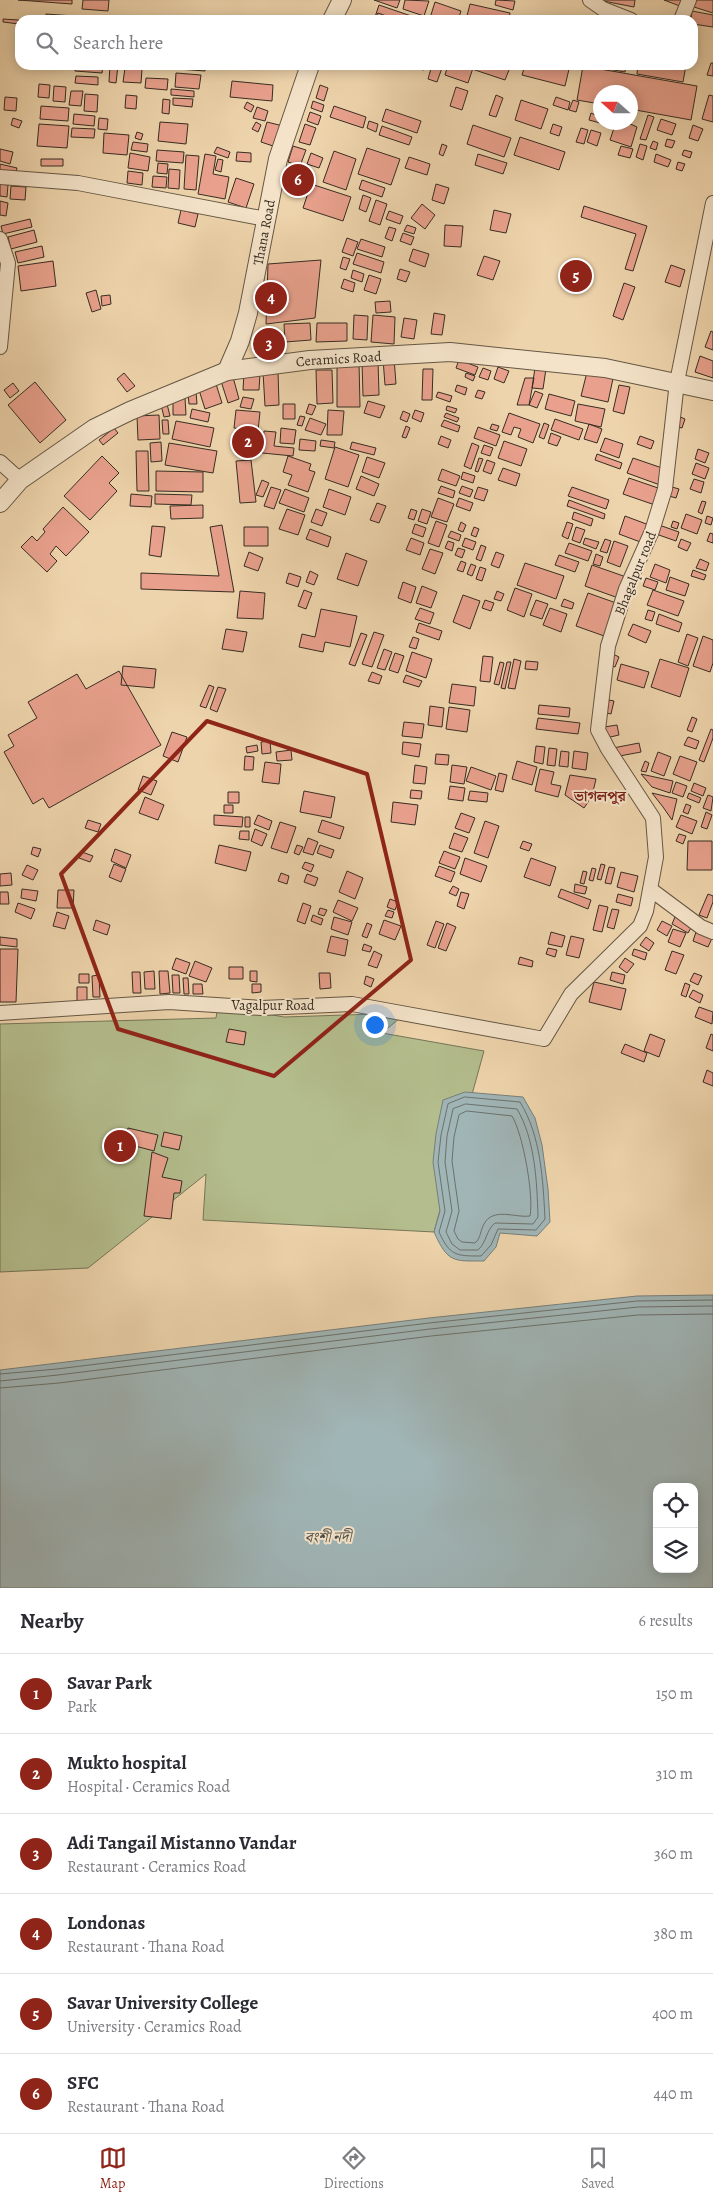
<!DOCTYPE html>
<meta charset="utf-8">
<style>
:root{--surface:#fff;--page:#f7f7f7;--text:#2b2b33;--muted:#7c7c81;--line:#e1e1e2;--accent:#8f2418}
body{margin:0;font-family:Alegreya,"Noto Serif Bengali",serif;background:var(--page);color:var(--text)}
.controls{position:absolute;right:15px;bottom:15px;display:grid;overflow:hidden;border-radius:10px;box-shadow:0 2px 12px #0003}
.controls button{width:45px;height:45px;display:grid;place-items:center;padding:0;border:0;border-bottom:1px solid var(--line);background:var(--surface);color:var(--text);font:25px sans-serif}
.compass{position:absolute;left:593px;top:85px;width:45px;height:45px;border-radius:50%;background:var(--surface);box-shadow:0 2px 12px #0003;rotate:291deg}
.you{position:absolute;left:374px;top:1024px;width:18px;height:18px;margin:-12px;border:4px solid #fff;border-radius:50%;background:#1a73e8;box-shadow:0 0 0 8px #1a73e833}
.badge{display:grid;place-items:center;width:32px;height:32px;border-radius:50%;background:var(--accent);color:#fff;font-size:16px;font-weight:700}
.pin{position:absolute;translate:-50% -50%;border:2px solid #fff;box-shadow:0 1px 5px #0006}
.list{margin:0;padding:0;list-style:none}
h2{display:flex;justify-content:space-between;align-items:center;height:65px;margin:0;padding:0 20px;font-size:21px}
h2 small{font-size:16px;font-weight:400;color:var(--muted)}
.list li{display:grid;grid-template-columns:32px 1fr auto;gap:15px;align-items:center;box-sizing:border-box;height:80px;padding:0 20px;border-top:1px solid var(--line)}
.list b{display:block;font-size:19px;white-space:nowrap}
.list p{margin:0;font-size:16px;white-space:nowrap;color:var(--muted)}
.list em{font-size:16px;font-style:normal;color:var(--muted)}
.icon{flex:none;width:28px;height:28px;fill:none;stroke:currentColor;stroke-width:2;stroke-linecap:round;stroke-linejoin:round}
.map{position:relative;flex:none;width:713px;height:1588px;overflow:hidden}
.search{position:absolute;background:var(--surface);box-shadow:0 2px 12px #0003;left:15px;right:15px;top:15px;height:55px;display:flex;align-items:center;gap:12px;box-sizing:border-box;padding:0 18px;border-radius:15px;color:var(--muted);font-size:19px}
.sheet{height:545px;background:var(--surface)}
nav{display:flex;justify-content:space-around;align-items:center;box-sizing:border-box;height:70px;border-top:1px solid var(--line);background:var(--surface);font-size:14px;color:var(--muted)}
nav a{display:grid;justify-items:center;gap:2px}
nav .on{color:var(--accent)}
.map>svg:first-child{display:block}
</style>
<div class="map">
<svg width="713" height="1588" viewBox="0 0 713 1588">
<rect width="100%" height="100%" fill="#eed4ac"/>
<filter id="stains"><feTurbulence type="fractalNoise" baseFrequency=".004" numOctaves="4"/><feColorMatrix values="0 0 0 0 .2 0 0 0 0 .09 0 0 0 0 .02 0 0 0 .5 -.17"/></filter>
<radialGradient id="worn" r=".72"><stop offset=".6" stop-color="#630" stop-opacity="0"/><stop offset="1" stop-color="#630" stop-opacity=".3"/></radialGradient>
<path fill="#b4bd8d" stroke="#767558" d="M218 1005 284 1017 406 1013 382 1033 484 1051 434 1232 203 1220 206 1174 88 1268 0 1272V1024L216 1018Z"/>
<path fill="#a0b5b6" stroke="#767f7b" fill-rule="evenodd" d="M465 1092 523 1097 535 1118 542 1145 548 1189 550 1222 537 1236 500 1233 496 1247 484 1261C453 1261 448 1263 434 1232L440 1211 433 1162 436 1134 443 1100Z
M713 1295V1588H0V1370L429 1318 637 1296ZM657 1487H694V1569H657Z"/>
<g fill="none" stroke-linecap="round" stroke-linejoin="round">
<path stroke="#6c716c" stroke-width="1" d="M465 1097 520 1102C541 1136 543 1180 545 1219L536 1230 498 1229 491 1245 481 1256C456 1256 450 1256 439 1232L445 1211 438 1162 441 1135 448 1104Z
M466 1104 517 1109C535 1139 537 1182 538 1217L533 1224 495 1223C486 1230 487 1242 478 1250H460L452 1244 446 1232 452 1211 445 1162 447 1136 453 1109Z
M467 1111 512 1116C523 1134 534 1196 530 1216 515 1218 493 1207 484 1224 480 1231 481 1238 475 1243L462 1242 458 1239 454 1231 459 1211 452 1161 454 1137 459 1115Z
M0 1374 57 1369 429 1323 637 1301 713 1300
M0 1381 58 1375 430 1329 638 1307 713 1306
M0 1388 59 1383 431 1336 638 1315 713 1314"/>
</g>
<path fill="#e9a18d" stroke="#372d22" d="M18 0H72V4Z
M83 0H109L108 11 82 9Z
M374 0H400L397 8Z
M405 0 429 1 424 16 403 9Z
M496 0 515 1 513 10 495 5Z
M598 0H635L634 7Z
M664 0H688L685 8Z
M696 0H713V13L694 7Z
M435 2 461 11 458 20H437L430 18Z
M470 4 510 13 509 20H466Z
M379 5 423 20H374Z
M692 11 713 15V27L693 24V20H691Z
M378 13 397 20H374Z
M46 14 74 16V20H45Z
M80 16 108 18V20H80Z
M3 19 19 20V24L3 22Z
M711 63H713V76L707 75Z
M75 65H103L102 73 75 71Z
M110 65H118L116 83 109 82Z
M179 65H205V71L178 69Z
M404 65H425L424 70Z
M432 65H443L437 82 428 79Z
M448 65H474L468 83 445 75Z
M469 65H511L505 80 469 68Z
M525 65H570L565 86 522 75Z
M585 65H626L625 72Z
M638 65H686L683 82 637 74Z
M583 66 697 86 691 120 630 109V92H600V104L577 100Z
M125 68 142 69 141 83 123 82Z
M176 73 201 75 199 89 175 87Z
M76 76 98 77V85L75 83Z
M146 78 168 79 167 90 145 88Z
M232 81 273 85 272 101 230 97Z
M39 84 50 85 49 98 38 97Z
M320 85 328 88 324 101 316 98Z
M54 86 66 87 65 102 53 101Z
M456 87 468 91 462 110 450 106Z
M171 89 194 91V97L171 95Z
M71 91H83L81 106 69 105Z
M85 94 98 95 97 112 84 111Z
M126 95 137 96 136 109 125 108Z
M496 95 503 98 496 117 489 115Z
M709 95 713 96V122L702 119Z
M5 97 17 98 16 111 4 110Z
M556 97 570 102 568 110 553 105Z
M173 98 193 99 192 107 173 105Z
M163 99 170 100 169 114 162 113Z
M521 100 548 109 541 129 515 120Z
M573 100 579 102 576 112 569 110Z
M313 101 324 105 322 112 311 108Z
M247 102 254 106 251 112 244 108Z
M41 106 69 108 68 121 40 119Z
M334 106 366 117 363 128 330 117Z
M257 107 268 111 265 121 253 118Z
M386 109 421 121 417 133 382 121Z
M310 112 321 116 318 125 307 121Z
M591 113 600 117V122H604V124L589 120Z
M74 114 95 116 94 126 73 124Z
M648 115 654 117 646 140 640 139Z
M13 118 22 121 19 128 11 125Z
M99 118 108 119 107 130 98 129Z
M661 119 676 124 672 135 657 130Z
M369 121 378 124 376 132 367 128Z
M160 122 188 124 186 144 158 141Z
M256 122 261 125 258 132 252 129Z
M267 122 283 126 276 147 261 142Z
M616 122H626L637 127 631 147 610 140Z
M39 124 69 126 67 148 37 146Z
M305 124 316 128 310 145 299 142Z
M553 124 562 127 559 136 550 133Z
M473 125 511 138 504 157 467 144Z
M693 125 703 129 698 141 689 138Z
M382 126 412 137 409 145 379 135Z
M72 128 95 129 94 138 71 137Z
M581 128 588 130 584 144 576 142Z
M591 130 601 133 597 146 587 142Z
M137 132 143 134 141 140 135 138Z
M104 133 129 135 127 155 103 153Z
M520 137 565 152 559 170 514 155Z
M667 139 675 141 672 148 665 146Z
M653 141 658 143 656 150 650 148Z
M133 142 148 144 147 152 131 150Z
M442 144 447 146 443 156 439 154Z
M640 144 647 146 643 160 636 157Z
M293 146 306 150 300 166 288 162Z
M621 146 633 149 630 158 618 155Z
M217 147 230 152 228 158 214 153Z
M367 148 400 159 391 185 358 174Z
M0 149 13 152 10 164 0 161Z
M157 150 184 152 183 163 156 161Z
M684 150 692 152 690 158 682 155Z
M334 151 356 159 346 190 323 182Z
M237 152 251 153V162L236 161Z
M130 153 150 157 148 171 128 168Z
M311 153 323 158 319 168 307 164Z
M205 154 216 156 213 174 229 177 225 199 198 194Z
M478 154 507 163 503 174 475 165Z
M656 154 671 160 668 167 654 162Z
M186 155 199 156 196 190 184 189Z
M409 157 430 164 427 175 405 168Z
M41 159H63V166H41Z
M218 159 223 160 221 172 215 170Z
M678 162 685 164 682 171 676 169Z
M158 163 168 164 167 174 157 173Z
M0 164 17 168 15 176 0 173Z
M169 169 180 170 179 189 168 188Z
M128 171 143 173 142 185 127 183Z
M282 171 289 174 283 189 276 186Z
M153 176 167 177 166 188 152 187Z
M236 178 254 184 246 208 228 202Z
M362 180 385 188 382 197 359 189Z
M0 184 8 185 7 197 0 196Z
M311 184 351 197 343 221 303 208Z
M436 184 449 188 444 204 432 200Z
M11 186 26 187 25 200 10 199Z
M363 195 371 198 366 212 359 209Z
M376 200 387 204 380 225 369 221Z
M0 201 8 203 6 216 0 215Z
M422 204 435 215 425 229 411 218Z
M584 206 647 226 633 271 625 269 636 234 581 217Z
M181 210 198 214 195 227 178 223Z
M494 210 511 214 506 233 490 230Z
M389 211 403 216 400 224 386 219Z
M30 219 32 227 3 234 1 226Z
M407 225 416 228 414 234 404 231Z
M445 225 463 226 461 247 444 246Z
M389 227 396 229 392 241 385 238Z
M34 230 37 242 11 249 8 237Z
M403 233 414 237 411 245 400 241Z
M347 238 358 242 353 256 342 252Z
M361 239 385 247 382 257 357 249Z
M42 246 44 257 18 263 15 252Z
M413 249 429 254 425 267 409 261Z
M357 253 384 262 381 273 353 264Z
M484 256 500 261 493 280 477 275Z
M343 257 350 259 346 270 340 268Z
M321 260 315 318 266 324 268 264Z
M53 261 56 286 21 291 18 266Z
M671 265 685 270 680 287 665 282Z
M400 269 410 272 406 282 397 279Z
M353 270 364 274 362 282 351 278Z
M369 275 381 279 376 294 364 290Z
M344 279 355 283 353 292 341 288Z
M624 283 635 287 623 320 613 316Z
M96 290 101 309 92 312 86 293Z
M110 295 111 304 102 306 101 296Z
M390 301 391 312 376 313 375 302Z
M434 313 445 315 442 335 431 334Z
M354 315 368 316 367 340 353 339Z
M373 315 395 317 394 344 371 342Z
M404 318 417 320 414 339 401 337Z
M310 323 311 340 285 342 284 324Z
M317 323H347V341L316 342Z
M711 331 713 332V350L705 347Z
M700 356 713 361V378L695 372Z
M394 358 396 384 385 385 383 359Z
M378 360 379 395 363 396 362 361Z
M459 360 478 367 475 375 456 368Z
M536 361 547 362 543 389 532 388Z
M359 362 360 407H337V363Z
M498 367 509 371 504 383 494 379Z
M483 368 491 371 488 380 479 377Z
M588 368 614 374 608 402 581 396Z
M423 369H433L432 400H422Z
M316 370H332L333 403 317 404Z
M278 371 279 405 265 406 263 372Z
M124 373 135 386 127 392 117 379Z
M244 373 260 374 259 390H243Z
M466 373 475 376 473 381 465 377Z
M233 377 239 399 228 403 221 381Z
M525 378H534L529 405H517Z
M35 382 66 420 40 443 8 405Z
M13 383 19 391 10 398 4 390Z
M216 384 222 403 205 409 199 390Z
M457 385 467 388 465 395 455 391Z
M619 385 630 387 624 414 613 411Z
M478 390 485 392 482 399 475 397Z
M535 391 543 394 537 408 529 405Z
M196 392 197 404H189L188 393Z
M438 392 452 396 450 402 436 397Z
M549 394 575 401 571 416 545 409Z
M243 397 254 399 251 409 240 407Z
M173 398H185L186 415H173Z
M368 401 385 406 380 418 364 413Z
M167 404 170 416 164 417 161 405Z
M283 404H295V419H283Z
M309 404 316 406 312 415 306 413Z
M578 404 605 409 601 427 575 421Z
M447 406 457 409 455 413 446 410Z
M192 409 210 413 208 422 190 418Z
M236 410 260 412 258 431 234 428Z
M328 410 344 411 342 435H327Z
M415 410 424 413 421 422 412 418Z
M403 411 410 414 407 422 400 419Z
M446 413 459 418 457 422 444 417Z
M509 413 540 424 533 443 518 437 521 429 514 427 511 435 502 432Z
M159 415 160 439 138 440 137 416Z
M300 416 305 417 302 426 297 425Z
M678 416 685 419 682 428 674 426Z
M310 418 326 424 321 435 305 430Z
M555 419 583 429 579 440 551 430Z
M162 420H168L169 434H163Z
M444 420 460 426 458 432 441 426Z
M176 421 214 428 210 447 172 439Z
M544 423 549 425 544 439 539 437Z
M492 424 499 426 497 431 490 429Z
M589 424 602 429 597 443 584 439Z
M406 426 410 428 406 438 402 437Z
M478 427 500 435 496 446 474 438Z
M114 428 118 433 103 445 99 440Z
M281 428 296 430 294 444 280 443Z
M264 431 276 432 274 446 294 448 293 456 262 453Z
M551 433 561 437 557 446 548 443Z
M441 436 451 440 448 448 438 444Z
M640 436 654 441 651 449 637 444Z
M605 438 623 444 619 458 600 451Z
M300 439 316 441 315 451 299 450Z
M321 440 335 442 334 448 320 446Z
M504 441 527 449 521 466 498 458Z
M161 442 162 461 151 462 150 443Z
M352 442 376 448 374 455 350 449Z
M169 443 217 451 213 473 165 465Z
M472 443 479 446 471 469 464 466Z
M484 445 493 448 490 456 481 453Z
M335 447 359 455 348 487 325 479Z
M698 449 709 453 705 463 695 459Z
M136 451H148L149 491H137Z
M597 454 622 463 620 469 595 460Z
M102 456 119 473 109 483 117 491 90 520 64 496Z
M288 456 311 464 309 470 315 472 308 492 288 485 292 475 283 472Z
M367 457 385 463 379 478 362 472Z
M479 458 483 459 478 472 475 471Z
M633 458 665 469 660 485 627 473Z
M251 460 256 502 240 503 236 461Z
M487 460 495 463 491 474 483 471Z
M696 463 709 468 705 479 692 474Z
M503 468 520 474 516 486 498 480Z
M442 469 460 476 456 486 438 480Z
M156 471 203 472V492L156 491Z
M463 472 475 476 473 483 461 479Z
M361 476 379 484 374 496 356 489Z
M629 478 661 489 655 505 623 494Z
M694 479 704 482 701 493 690 489Z
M262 480 269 483 263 497 256 495Z
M441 486 455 491 453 498 438 493Z
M462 486 473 490 470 497 459 493Z
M271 487 281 490 274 509 264 506Z
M478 487 488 490 484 501 474 498Z
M572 487 609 500 606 509 568 496Z
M672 487 679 489 676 498 669 496Z
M285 489 309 498 304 512 279 503Z
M329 489 351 497 345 515 323 507Z
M131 494 152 496 151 507 130 506Z
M155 494 192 495 191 505 155 504Z
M438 498 454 504 447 522 431 517Z
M459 498 473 503 470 511 456 506Z
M569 500 605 514 604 519 567 506Z
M702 501 706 502 702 514 698 512Z
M377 503 386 506 379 523 370 520Z
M203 505V518L171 519 170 506Z
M63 507 89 532 66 556 56 546 50 554 57 561 47 572 21 547 32 536 37 541 45 532 43 529Z
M287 509 305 515 298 535 279 529Z
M316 509 327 513 322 526 311 522Z
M411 509 417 511 414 520 408 518Z
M422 509 431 512 427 524 418 521Z
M574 512 593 519 591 526 572 519Z
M686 514 702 520 697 534 681 528Z
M625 516 649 525 643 543 619 534Z
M707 516 713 518 711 525 705 523Z
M436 521 447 525 439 547 428 543Z
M673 521 679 523 677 529 671 527Z
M461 522 466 525 463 532 458 530Z
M567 522 573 524 568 539 562 536Z
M415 524 426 528 423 537 412 533Z
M222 525 234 592 141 589V573L219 576 210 527Z
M659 525 679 532 676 541 656 534Z
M152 526 165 527 161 557 149 555Z
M244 527H268V546H244Z
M474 527 479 529 476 537 471 535Z
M576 527 585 530 580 543 572 540Z
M310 529 331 537 328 547 306 539Z
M451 531 461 535 459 541 448 537Z
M710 533 713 534V543L707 541Z
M411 538 424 543 420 555 406 550Z
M465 538 476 542 473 550 462 546Z
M585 538 599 542 596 549 583 544Z
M605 539 611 541 607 553 600 551Z
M681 539 691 543 687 551 678 547Z
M448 541 454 543 452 551 445 548Z
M614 541 628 546 620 567 607 562Z
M569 543 592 551 588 561 565 553Z
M481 545 486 547 481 561 476 559Z
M458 548 465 550 462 558 455 555Z
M430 549 443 553 435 574 422 569Z
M249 552 263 558 258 571 244 566Z
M496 552 504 555 499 568 491 565Z
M346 553 367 561 358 586 337 579Z
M596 554 603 557 600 566 593 564Z
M559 555 579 562 575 572 555 565Z
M700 559 709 563 706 571 696 568Z
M461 561 466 563 463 572 457 570Z
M525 563 564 576 556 599 517 585Z
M471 564 476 566 472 576 467 574Z
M655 564 670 570 666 583 650 577Z
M592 565 629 578 621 599 585 586Z
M480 567 486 569 482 581 476 579Z
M693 570 706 575 704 580 691 576Z
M310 571 318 575 314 585 306 582Z
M289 573 301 577 298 587 286 583Z
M670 577 689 584 685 596 666 590Z
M646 578 658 582 655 590 643 586Z
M403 582 416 587 411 603 398 598Z
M422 586 437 592 431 608 416 603Z
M515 588 532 594 524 617 507 610Z
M304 590 312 593 306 609 298 606Z
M653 590 684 601 678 616 647 605Z
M240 591 265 593 263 619 237 618Z
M497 591 504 594 501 601 494 599Z
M588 593 619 604 607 637 576 626Z
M463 595 480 601 470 629 453 622Z
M564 599 574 603 572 609 561 606Z
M485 600 494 603 491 611 482 608Z
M536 600 548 604 542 619 530 615Z
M420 608 434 613 430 624 415 619Z
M550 608 567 614 561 632 543 625Z
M321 609 357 616 350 647 325 642 323 652 299 647 302 634 315 637Z
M648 610 655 612 652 621 645 619Z
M659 614 682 623 679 632 656 624Z
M419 623 442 631 439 640 416 632Z
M633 624 651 631 646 643 628 635Z
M226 629 247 632 243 652 222 649Z
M374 632 384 635 372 667 362 664Z
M361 633 367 635 355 666 349 664Z
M687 634 698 638 688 666 678 662Z
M703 636 713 640V663L710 672 693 666Z
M413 637 419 639 416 649 409 647Z
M384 649 392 652 385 670 377 668Z
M412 652 432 659 426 678 406 671Z
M395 653 404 656 398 673 389 670Z
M613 654 619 657 615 667 609 665Z
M483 656 493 657 490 682 480 681Z
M514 659 521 661 515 689 508 688Z
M660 659 689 668 680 697 651 687Z
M526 661 538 662 537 670 525 669Z
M500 662 504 663 499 685 494 684Z
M507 662H511L505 689 501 688Z
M621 664 649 672 644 688 617 680Z
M123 666 156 669 154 688 121 685Z
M119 671 161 745 49 808 43 798 33 804 4 752 14 746 8 735 37 718 28 702 77 674 86 689Z
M372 672 382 676 379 684 368 681Z
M406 675 422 681 419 687 403 682Z
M452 684 476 687 474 706 449 703Z
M209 685 214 687 206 708 200 706Z
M218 687 226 689 217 712 210 709Z
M609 700 614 701 611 714 607 713Z
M539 705 570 708 569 717 538 714Z
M430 706 444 708 442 727 428 725Z
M449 707 470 710 467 732 446 729Z
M692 717 697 719 692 732 687 730Z
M538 718 580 723 578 734 536 729Z
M404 722 424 724 422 738 402 736Z
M617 725 619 735 606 738 604 727Z
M711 729 713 730V738L704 762 699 760Z
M172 732 187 737 178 762 163 756Z
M688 737 699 741 696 749 684 745Z
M270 741 271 753 262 754 261 742Z
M403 742 421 744 419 757 402 754Z
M639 743 641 752 614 757 613 748Z
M257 745 258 751 247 753 246 747Z
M536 746 545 747 543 764 534 762Z
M549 748 557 749 555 766 547 765Z
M291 750 292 760 277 761 276 752Z
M561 751 569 752 568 767 559 766Z
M574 751 588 753 586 770 572 768Z
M658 752 671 757 664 776 651 771Z
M436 754 449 755 448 765 435 764Z
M245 756 254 757 253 770H244Z
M680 756 697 762 690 781 673 774Z
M517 761 537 767 532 785 512 779Z
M645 761 649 763 646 772 641 771Z
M265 762 281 764 279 784 262 782Z
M415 765 427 767 425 784 413 783Z
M452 765 467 767 464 784 450 782Z
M471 767 496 776 491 790 466 781Z
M540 769 554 772 551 784 561 786 558 797 535 791Z
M499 773 507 775 503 792 495 790Z
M641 774 673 781 670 793 652 787Z
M570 775 596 779 592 796 584 808 565 795Z
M143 776 157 781 151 795 138 790Z
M676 782 687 786 683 797 672 793Z
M694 783 706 788 703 796 691 791Z
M450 786 465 788 463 801 448 799Z
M411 790 422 791 421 799 410 798Z
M304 791 335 797 331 818 300 812Z
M470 791 488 793 487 802 468 800Z
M228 792H239V803H228Z
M652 793 677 799 672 820 663 807Z
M689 793 701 798 699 803 687 798Z
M708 795 713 797 711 811 703 808Z
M145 797 164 805 158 820 139 813Z
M393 802 418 805 415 825 391 822Z
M686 804 691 806 688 814 683 812Z
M224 805H233V813H224Z
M706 812 712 815 707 829 701 827Z
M461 813 475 818 469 833 455 828Z
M214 815 243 817 242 827 214 825Z
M258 815 272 821 269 830 254 824Z
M681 815 697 821 692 834 676 827Z
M245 817H250V827H245Z
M88 820 101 824 98 832 85 828Z
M322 820 344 827 340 839 318 832Z
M485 821 499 826 488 858 474 853Z
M280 822 296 827 287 853 271 848Z
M255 829 267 834 262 846 251 841Z
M240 831H249V840L239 839Z
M454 833 468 838 462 852 449 848Z
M679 834 686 836 683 844 676 841Z
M308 838 318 842 313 855 303 852Z
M523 841 532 844 529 851 520 848Z
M688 841H712V870H687Z
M219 845 251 852 246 871 215 863Z
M297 845 303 847 299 855 294 853Z
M320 845 334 850 331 858 317 853Z
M33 847 41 849 38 857 31 854Z
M115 849 131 855 126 868 111 861Z
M444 851 460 857 455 869 439 863Z
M82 852 93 856 90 862 79 858Z
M465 858 487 866 481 882 460 874Z
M531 858 556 867 550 886 524 877Z
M305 862 314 865 311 872 302 868Z
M114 864 126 869 121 882 109 877Z
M601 864 605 865 601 880 597 879Z
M27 865 38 870 33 880 22 875Z
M439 866 455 872 451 882 435 876Z
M609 867 615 868 611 884 605 883Z
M592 868 596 869 593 881 589 880Z
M347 871 363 878 355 899 339 892Z
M583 871 587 872 584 884 580 883Z
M621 872 638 876 634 892 617 887Z
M11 873 12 885 0 886V874Z
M281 873 289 876 287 884 278 881Z
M307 874 318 878 315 886 304 882Z
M575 884 587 887 585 894 574 892Z
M453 886 459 889 456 896 449 893Z
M22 889 38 891 36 901 21 898Z
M561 889 591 900 588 909 558 897Z
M58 890H74L73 908H57Z
M0 892H8L9 904H0Z
M461 892 469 894 464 909 457 906Z
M618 894 633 898 631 906 616 902Z
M708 894 713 896V902L707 918 699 915Z
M390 899 398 902 395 910 387 907Z
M338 900 358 908 352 921 333 912Z
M18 903 35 909 31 919 15 912Z
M303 903 311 906 305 924 297 921Z
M599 905 608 907 602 932 593 930Z
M320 908 327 910 324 916 318 914Z
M612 909 619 910 614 929 607 927Z
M388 910 394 912 392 918 385 916Z
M57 912 69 916 65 929 53 926Z
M313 915 323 919 321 925 311 921Z
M334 917 352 922 348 935 331 929Z
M675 917 692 926 688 933 672 924Z
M96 920 110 925 107 935 93 930Z
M384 920 401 926 395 940 379 934Z
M436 921 444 924 435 948 427 945Z
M662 921 672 926 667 936 657 930Z
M367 923 372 925 367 938 362 936Z
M447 923 456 927 446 951 438 948Z
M673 929 686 933 680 947 668 942Z
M697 929 713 936 708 947 693 941Z
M551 932 565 936 562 947 548 944Z
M331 936 348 940 345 956 327 952Z
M571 936 584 939 579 958 566 955Z
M0 937 17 939V947L0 945Z
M646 937 654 943 649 951 640 945Z
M364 944 372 947 370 952 362 950Z
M548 948 557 950 555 957 546 954Z
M0 949H18L16 1002H0Z
M634 949 647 953 645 960 632 955Z
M374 951 382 955 377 968 368 965Z
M672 951 684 955 676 974 665 970Z
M520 957 533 961 532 967 518 964Z
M176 958 190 963 186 974 172 969Z
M625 958 634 964 627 973 619 967Z
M195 961 212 968 206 982 189 976Z
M229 967H243V979H229Z
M154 971 155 989H145L144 972Z
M159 971H168L170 993 160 994Z
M250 971H257V982L250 981Z
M132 972H140L141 993H133Z
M612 972 625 975 623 984 610 980Z
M319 973H330L331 988 320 989Z
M694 973 702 976 698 985 690 981Z
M79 974H89V983H79Z
M99 975 100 997H93L92 976Z
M172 975H179L180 993H173Z
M366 976 374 979 371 987 364 984Z
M183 978H188L189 994H184Z
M594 982 626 989 621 1010 589 1002Z
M685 983 690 985 686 997 681 995Z
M193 984H202L203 994H193Z
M252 984H261V992L252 993Z
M77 987H87V1001H77Z
M693 990 703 995 700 1003 689 997Z
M699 1007 713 1012 712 1024 695 1017Z
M229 1029 246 1032 244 1045 226 1042Z
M650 1034 665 1040 659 1057 644 1051Z
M711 1034 713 1035V1051L706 1048Z
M625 1044 647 1053 644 1062 621 1053Z
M707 1070 713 1073V1086L703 1082Z
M128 1128 158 1135 154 1151 124 1143Z
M164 1132 182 1136 179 1150 161 1146Z
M152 1152 168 1158 162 1177 182 1181 180 1193H174L171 1219 144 1216Z"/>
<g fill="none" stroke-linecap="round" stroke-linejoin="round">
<g stroke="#655744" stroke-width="16">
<path id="minor" d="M590 0 603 9 631 20
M681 20 689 0
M0 177 78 183 266 219
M0 239 8 263 0 347
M0 462 20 480
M650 889 701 927 713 932
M0 1013 169 1002 262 1008 352 1004 544 1039 571 994 640 926 646 911 656 857 653 818 608 749 598 730 608 646 626 589 652 531 665 489 677 382 713 203"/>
</g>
<g stroke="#655744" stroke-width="20">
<g id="tertiary">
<path d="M332 20 342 0"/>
<path id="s1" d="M227 371 240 341 248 313 278 159 310 65"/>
<path id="s2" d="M0 503 20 480 95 428 130 411 227 371 310 360 450 352 605 368 713 391"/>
</g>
</g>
<use href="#minor" stroke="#f4e3c9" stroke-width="14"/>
<use href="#tertiary" stroke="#f4e3c9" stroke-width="18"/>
</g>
<path fill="none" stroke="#8f2418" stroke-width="4" stroke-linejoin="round" d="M207 721 367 774 411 960 274 1076 118 1029 61 874Z"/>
<g text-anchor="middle" stroke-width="4" stroke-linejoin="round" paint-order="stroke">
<g font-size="14" fill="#372d22" stroke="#f4e3c9">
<text dy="5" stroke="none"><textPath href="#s1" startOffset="144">Thana Road</textPath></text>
<text dy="5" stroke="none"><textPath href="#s2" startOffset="378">Ceramics Road</textPath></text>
<text transform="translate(635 573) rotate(-68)" y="5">Bhagalpur road</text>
<text x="273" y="1010">Vagalpur Road</text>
</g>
<g font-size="15" font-weight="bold" fill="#7a1f14" stroke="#f4e3c9">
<text x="600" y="801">ভাগলপুর</text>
</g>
<g font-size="15" font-style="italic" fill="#514f47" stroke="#f4e3c9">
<text transform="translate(328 1537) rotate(-1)" y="5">বংশী নদী</text>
</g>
</g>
<rect width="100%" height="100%" filter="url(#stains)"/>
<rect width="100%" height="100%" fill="url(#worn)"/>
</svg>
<div class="controls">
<button><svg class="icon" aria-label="locate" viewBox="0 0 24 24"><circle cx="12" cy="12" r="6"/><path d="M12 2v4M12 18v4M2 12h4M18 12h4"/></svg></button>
<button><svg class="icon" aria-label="layers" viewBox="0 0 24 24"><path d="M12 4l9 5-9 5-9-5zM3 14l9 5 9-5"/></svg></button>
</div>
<svg class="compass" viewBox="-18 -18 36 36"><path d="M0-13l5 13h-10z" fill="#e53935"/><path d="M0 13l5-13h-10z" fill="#7c7c81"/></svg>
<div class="you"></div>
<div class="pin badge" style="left:120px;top:1146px">1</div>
<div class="pin badge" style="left:248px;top:442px">2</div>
<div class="pin badge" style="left:269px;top:344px">3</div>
<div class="pin badge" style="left:271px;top:298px">4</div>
<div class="pin badge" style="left:576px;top:276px">5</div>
<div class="pin badge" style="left:298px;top:180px">6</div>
<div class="search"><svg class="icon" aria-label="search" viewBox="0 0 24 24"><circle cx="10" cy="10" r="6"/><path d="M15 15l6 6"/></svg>Search here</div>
</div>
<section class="sheet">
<h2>Nearby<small>6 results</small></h2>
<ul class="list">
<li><span class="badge">1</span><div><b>Savar Park</b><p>Park</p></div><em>150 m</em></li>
<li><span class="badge">2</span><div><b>Mukto hospital</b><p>Hospital · Ceramics Road</p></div><em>310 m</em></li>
<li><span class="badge">3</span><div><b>Adi Tangail Mistanno Vandar</b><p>Restaurant · Ceramics Road</p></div><em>360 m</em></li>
<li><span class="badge">4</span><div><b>Londonas</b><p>Restaurant · Thana Road</p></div><em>380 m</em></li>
<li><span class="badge">5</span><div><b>Savar University College</b><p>University · Ceramics Road</p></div><em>400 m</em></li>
<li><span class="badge">6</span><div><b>SFC</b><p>Restaurant · Thana Road</p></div><em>440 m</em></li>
</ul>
</section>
<nav>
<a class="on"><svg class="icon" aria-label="map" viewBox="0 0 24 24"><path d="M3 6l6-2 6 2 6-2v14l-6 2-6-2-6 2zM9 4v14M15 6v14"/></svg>Map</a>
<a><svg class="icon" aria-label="directions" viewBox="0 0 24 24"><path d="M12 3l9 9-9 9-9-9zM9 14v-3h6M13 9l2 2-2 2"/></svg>Directions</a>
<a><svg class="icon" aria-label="saved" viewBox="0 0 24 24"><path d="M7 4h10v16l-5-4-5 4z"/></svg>Saved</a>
</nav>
